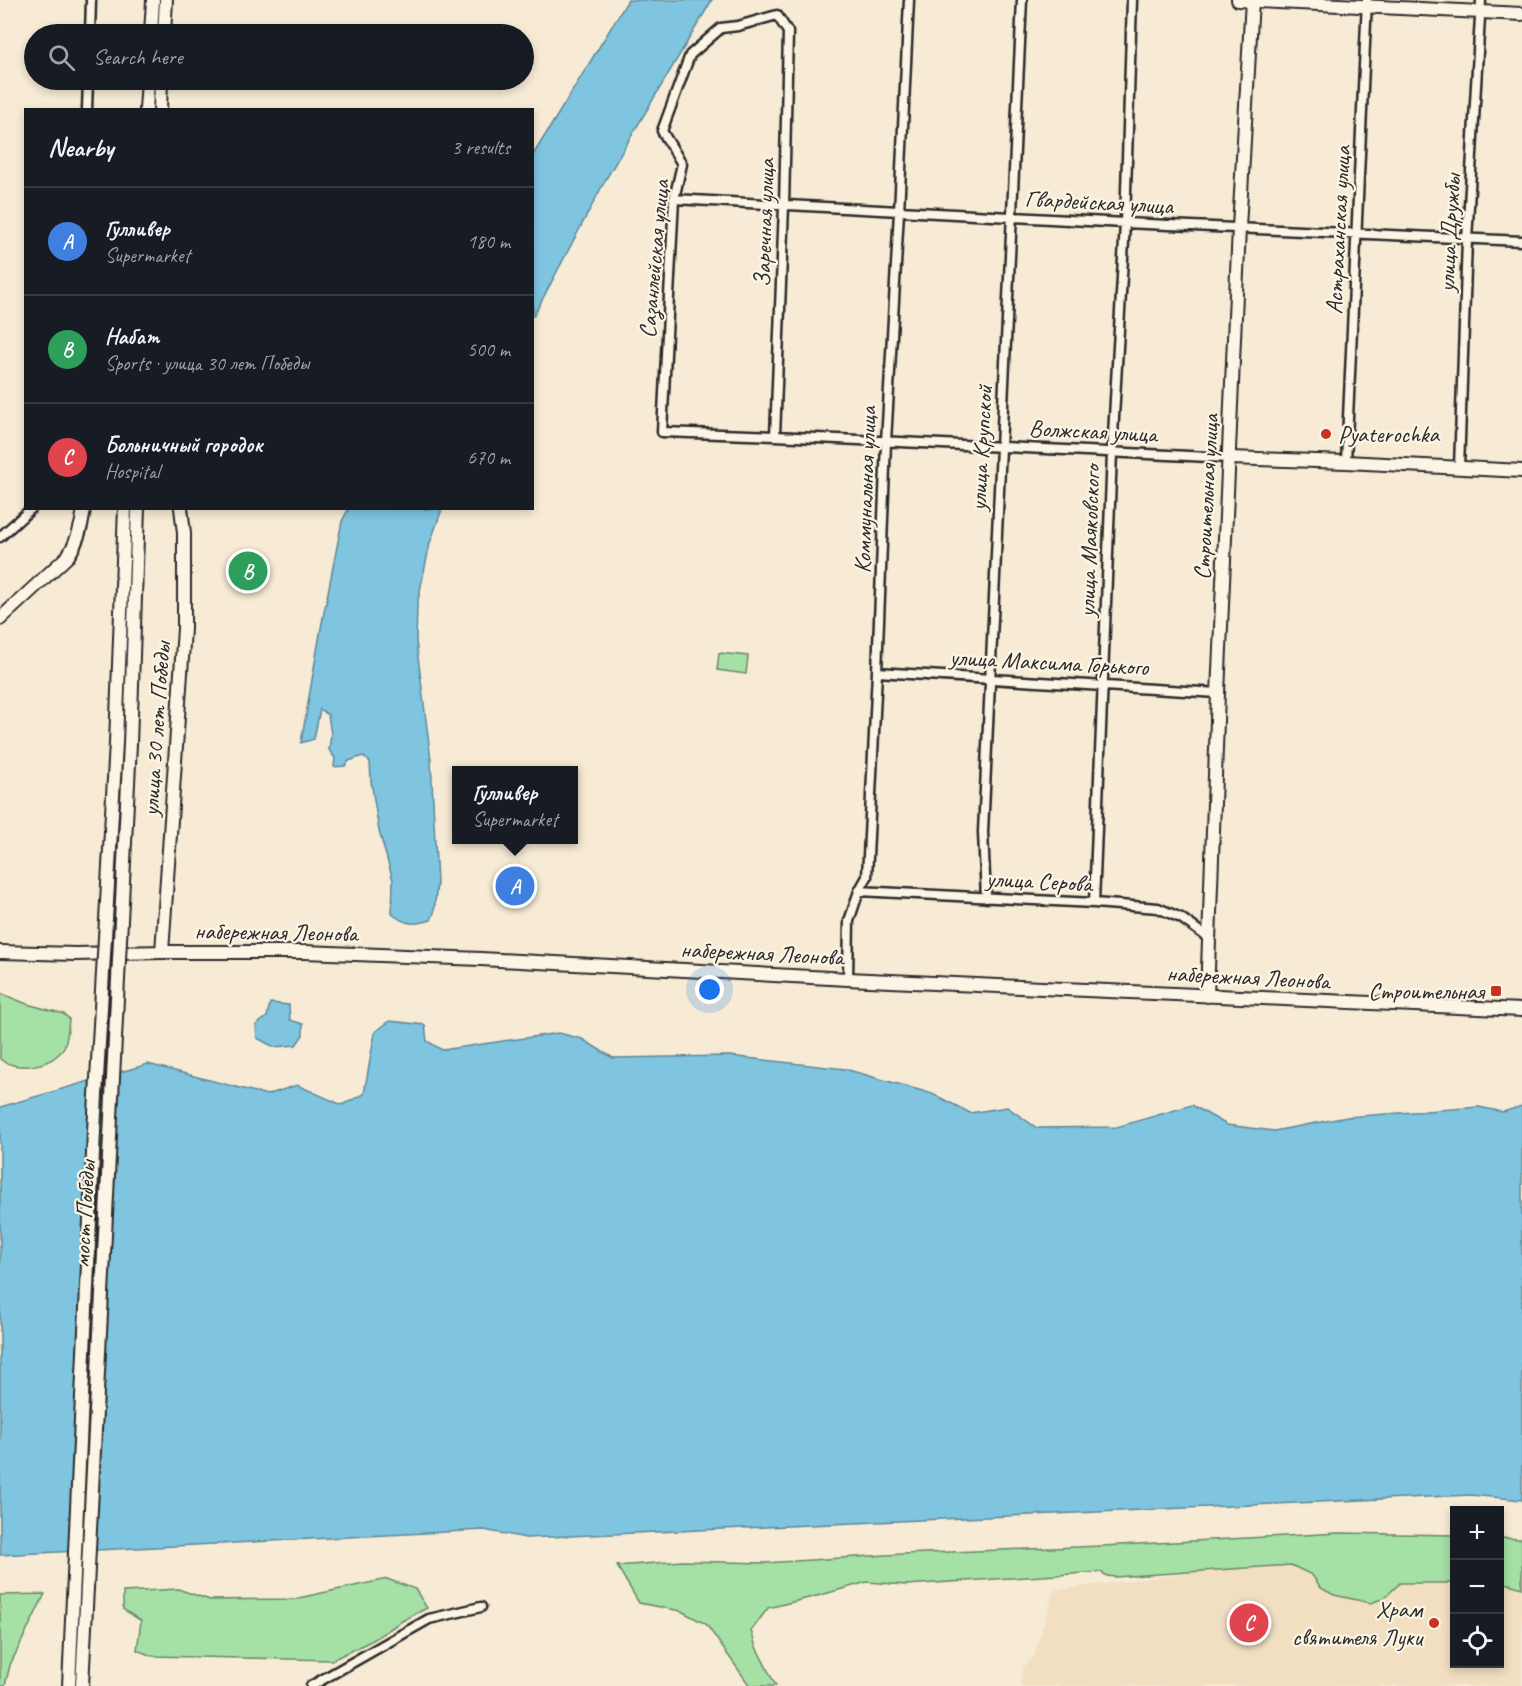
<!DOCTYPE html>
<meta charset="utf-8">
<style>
:root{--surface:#171b24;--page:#242831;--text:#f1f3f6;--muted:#9ea1a6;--line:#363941;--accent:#1a73e8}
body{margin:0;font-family:Caveat,sans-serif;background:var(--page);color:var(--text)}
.controls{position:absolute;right:18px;bottom:18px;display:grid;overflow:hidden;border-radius:0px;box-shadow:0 3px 9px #0003}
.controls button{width:54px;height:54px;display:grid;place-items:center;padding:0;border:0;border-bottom:2px solid var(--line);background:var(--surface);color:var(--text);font:30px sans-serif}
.you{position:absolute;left:710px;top:990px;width:21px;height:21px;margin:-15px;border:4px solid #fff;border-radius:50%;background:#1a73e8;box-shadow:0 0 0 9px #1a73e833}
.badge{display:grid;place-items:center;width:39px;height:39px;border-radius:50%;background:var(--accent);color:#fff;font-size:20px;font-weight:700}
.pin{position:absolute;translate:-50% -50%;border:3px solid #fff;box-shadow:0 2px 6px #0006}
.popup{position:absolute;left:452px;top:766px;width:126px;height:78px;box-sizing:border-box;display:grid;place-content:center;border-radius:0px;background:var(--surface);filter:drop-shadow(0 2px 4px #0005);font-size:20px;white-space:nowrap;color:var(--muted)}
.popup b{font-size:22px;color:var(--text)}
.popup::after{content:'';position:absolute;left:50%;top:100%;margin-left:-12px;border:12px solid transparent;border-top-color:var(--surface)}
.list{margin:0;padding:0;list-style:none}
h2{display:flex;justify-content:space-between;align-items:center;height:78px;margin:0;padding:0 24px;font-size:26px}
h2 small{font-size:20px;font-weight:400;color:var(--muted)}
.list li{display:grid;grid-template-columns:39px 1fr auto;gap:18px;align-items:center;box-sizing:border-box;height:108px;padding:0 24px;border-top:2px solid var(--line)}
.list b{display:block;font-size:22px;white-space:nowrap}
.list p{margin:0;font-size:20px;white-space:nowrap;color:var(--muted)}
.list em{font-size:20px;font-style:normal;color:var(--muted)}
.icon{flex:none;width:33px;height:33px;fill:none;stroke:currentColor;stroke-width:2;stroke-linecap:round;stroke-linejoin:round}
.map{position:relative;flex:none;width:1522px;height:1686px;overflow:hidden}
.search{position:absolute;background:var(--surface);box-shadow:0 3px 9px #0003;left:24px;top:24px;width:510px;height:66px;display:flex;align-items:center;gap:15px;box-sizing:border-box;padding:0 21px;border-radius:33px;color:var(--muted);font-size:22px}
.panel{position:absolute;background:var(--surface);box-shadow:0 3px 9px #0003;left:24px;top:108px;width:510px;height:402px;border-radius:0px}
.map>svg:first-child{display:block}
</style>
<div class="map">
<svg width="1522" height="1686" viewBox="0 0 1522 1686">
<rect width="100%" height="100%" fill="#f7ebd5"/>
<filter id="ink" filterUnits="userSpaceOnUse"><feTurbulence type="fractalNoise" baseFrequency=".0167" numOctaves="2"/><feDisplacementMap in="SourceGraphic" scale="12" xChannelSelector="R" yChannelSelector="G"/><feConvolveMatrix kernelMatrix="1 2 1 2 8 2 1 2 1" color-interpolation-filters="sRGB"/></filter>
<g filter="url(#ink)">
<path fill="#f2dfc2" d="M1304 1559 1454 1570V1664H1500V1573L1522 1575V1686H1020L1023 1667 1034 1656 1054 1590Z"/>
<path fill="#a5e0a5" stroke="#688668" stroke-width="1.5" d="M719 653 748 656 746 674 717 670Z
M0 993 27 1004 64 1014 69 1019C68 1028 68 1039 64 1047 54 1067 16 1072 0 1059Z
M1339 1533 1454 1535V1583H1400L1384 1598 1371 1603 1334 1595 1321 1588 1312 1575 1291 1565 1115 1577 1107 1576 1101 1572 906 1585 867 1582 821 1595 768 1608 751 1631 756 1647 776 1686H750L706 1624 681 1611 639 1603 617 1566 683 1561 765 1563 902 1554 1102 1546Z
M1500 1538 1522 1539V1588L1506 1583H1500Z
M387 1579 415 1589 427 1608 402 1621 373 1640 332 1660 152 1656 137 1650 141 1621 123 1609V1592L178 1589 210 1600 294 1599Z
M45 1594 10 1665 5 1686H0V1595Z"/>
<path fill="#7fc5e0" stroke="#5d8798" stroke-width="1.5" d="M628 0H712L607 177 533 317V155Z
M349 508 442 509 430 543 417 605 416 641 431 760 437 883 434 913 431 920C414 925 406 925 392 914L393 880 379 831 371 781 370 762 363 756 349 761 345 766 334 767 335 758 329 750 331 734 328 715 320 709 314 739 301 743 321 628 342 521Z
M270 1003 289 1005 290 1020 303 1024V1035L296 1045 274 1047 257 1038 256 1025 267 1017Z
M390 1021 425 1025 427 1041 442 1050 559 1033 582 1039 613 1058 729 1056 845 1069 933 1094 970 1113 1007 1107 1037 1128 1117 1127 1192 1105 1227 1125 1274 1131 1347 1117 1479 1107 1503 1112 1522 1106V1500L1471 1495 526 1538 484 1530 0 1555V1107L148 1064 267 1095 297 1085 342 1105 364 1094 375 1032Z"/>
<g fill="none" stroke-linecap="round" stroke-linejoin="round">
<g stroke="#2b2b2b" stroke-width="13">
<path id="street" d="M90 34 91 0
M87 110 88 80
M674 199 1125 223 1522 241
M775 436 784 206 788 32 777 15 738 26 721 28 690 55 662 131 682 164 674 199 662 432 775 436 1230 458
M1346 462 1367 0
M1459 468 1467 240 1481 0
M0 537 32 508
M877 672 1218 693
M859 891 1094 903 1158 908 1181 918 1210 939
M986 898 983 832 1022 0
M1094 903 1112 453 1125 223 1132 0
M848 979 849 921 859 891 867 877 877 672 886 442 899 212 909 0
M311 1686 429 1619 481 1607"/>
</g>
<g stroke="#2b2b2b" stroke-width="16">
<path id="secondary" d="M1238 0 1522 14
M151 34 153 0
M164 34 166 0
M146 110 148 80
M160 110 161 80
M1230 458 1346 462 1522 471
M0 619 68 556C78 541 82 527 84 508
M116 743 125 508
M130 744 138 508
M0 952 76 954 162 952H305L481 959 848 979 1522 1010
M162 952 184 629V533L181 508
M1207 996 1218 693 1239 228 1252 0"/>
</g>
<use href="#street" stroke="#fcf5e5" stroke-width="8"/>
<use href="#secondary" stroke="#fcf5e5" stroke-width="12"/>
<g stroke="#2b2b2b" stroke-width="16" stroke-linecap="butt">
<path id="secondary-bridge" d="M69 1686 94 1131 116 743
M82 1686 130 744"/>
</g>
<use href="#secondary-bridge" stroke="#fcf5e5" stroke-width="12"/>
</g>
</g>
<g fill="#c8321e" stroke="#fcf5e5" stroke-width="2">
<circle cx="1326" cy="434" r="6"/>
<rect x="1490" y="985" width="12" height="12" rx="3"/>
<circle cx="1434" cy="1623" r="6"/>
</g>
<g text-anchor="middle" stroke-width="4.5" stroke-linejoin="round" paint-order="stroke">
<g font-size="24" fill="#2b2b2b" stroke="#fcf5e5">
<text transform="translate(1099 202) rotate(3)" y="8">Гвардейская улица</text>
<text transform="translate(764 223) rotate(-88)" y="8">Заречная улица</text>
<text transform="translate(1338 230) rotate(-87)" y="8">Астраханская улица</text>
<text transform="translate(1449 233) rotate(-87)" y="8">улица Дружбы</text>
<text transform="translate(654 259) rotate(-85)" y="8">Сазанлейская улица</text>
<text transform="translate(1093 431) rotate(3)" y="8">Волжская улица</text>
<text transform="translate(981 448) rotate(-87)" y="8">улица Крупской</text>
<text transform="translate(865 490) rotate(-88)" y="8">Коммунальная улица</text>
<text transform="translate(1206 497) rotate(-87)" y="8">Строительная улица</text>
<text transform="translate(1089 541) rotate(-88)" y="8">улица Маяковского</text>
<text transform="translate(1049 662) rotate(3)" y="8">улица Максима Горького</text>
<text transform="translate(156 729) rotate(-86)" y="8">улица 30 лет Победы</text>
<text transform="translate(1039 881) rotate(3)" y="8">улица Серова</text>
<text transform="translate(276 932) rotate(1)" y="8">набережная Леонова</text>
<text transform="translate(762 953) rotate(3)" y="8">набережная Леонова</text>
<text transform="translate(1248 977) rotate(3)" y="8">набережная Леонова</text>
<text transform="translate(84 1214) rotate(-87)" y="8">мост Победы</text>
</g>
<g font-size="24" fill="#2b2b2b" stroke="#fcf5e5" text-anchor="end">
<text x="1338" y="442" text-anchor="start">Pyaterochka</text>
<text x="1484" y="999">Строительная</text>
<text x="1422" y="1617">Храм<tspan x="1422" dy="28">святителя Луки</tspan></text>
</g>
</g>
</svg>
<div class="controls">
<button>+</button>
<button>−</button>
<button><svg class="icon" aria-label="locate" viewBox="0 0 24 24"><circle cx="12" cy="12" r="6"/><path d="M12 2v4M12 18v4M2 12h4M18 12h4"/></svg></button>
</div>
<div class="you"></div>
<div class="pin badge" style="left:515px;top:886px;background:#3f7fe0">A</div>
<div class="popup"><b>Гулливер</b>Supermarket</div>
<div class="pin badge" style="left:248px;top:571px;background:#2e9e5b">B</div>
<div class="pin badge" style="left:1249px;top:1623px;background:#e0444e">C</div>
<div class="search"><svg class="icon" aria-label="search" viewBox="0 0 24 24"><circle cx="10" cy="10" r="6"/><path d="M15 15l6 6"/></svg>Search here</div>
<section class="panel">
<h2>Nearby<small>3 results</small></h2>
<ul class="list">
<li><span class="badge" style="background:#3f7fe0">A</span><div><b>Гулливер</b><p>Supermarket</p></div><em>180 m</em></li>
<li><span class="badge" style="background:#2e9e5b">B</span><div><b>Набат</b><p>Sports · улица 30 лет Победы</p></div><em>500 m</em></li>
<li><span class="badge" style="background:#e0444e">C</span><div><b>Больничный городок</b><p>Hospital</p></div><em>670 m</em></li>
</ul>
</section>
</div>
